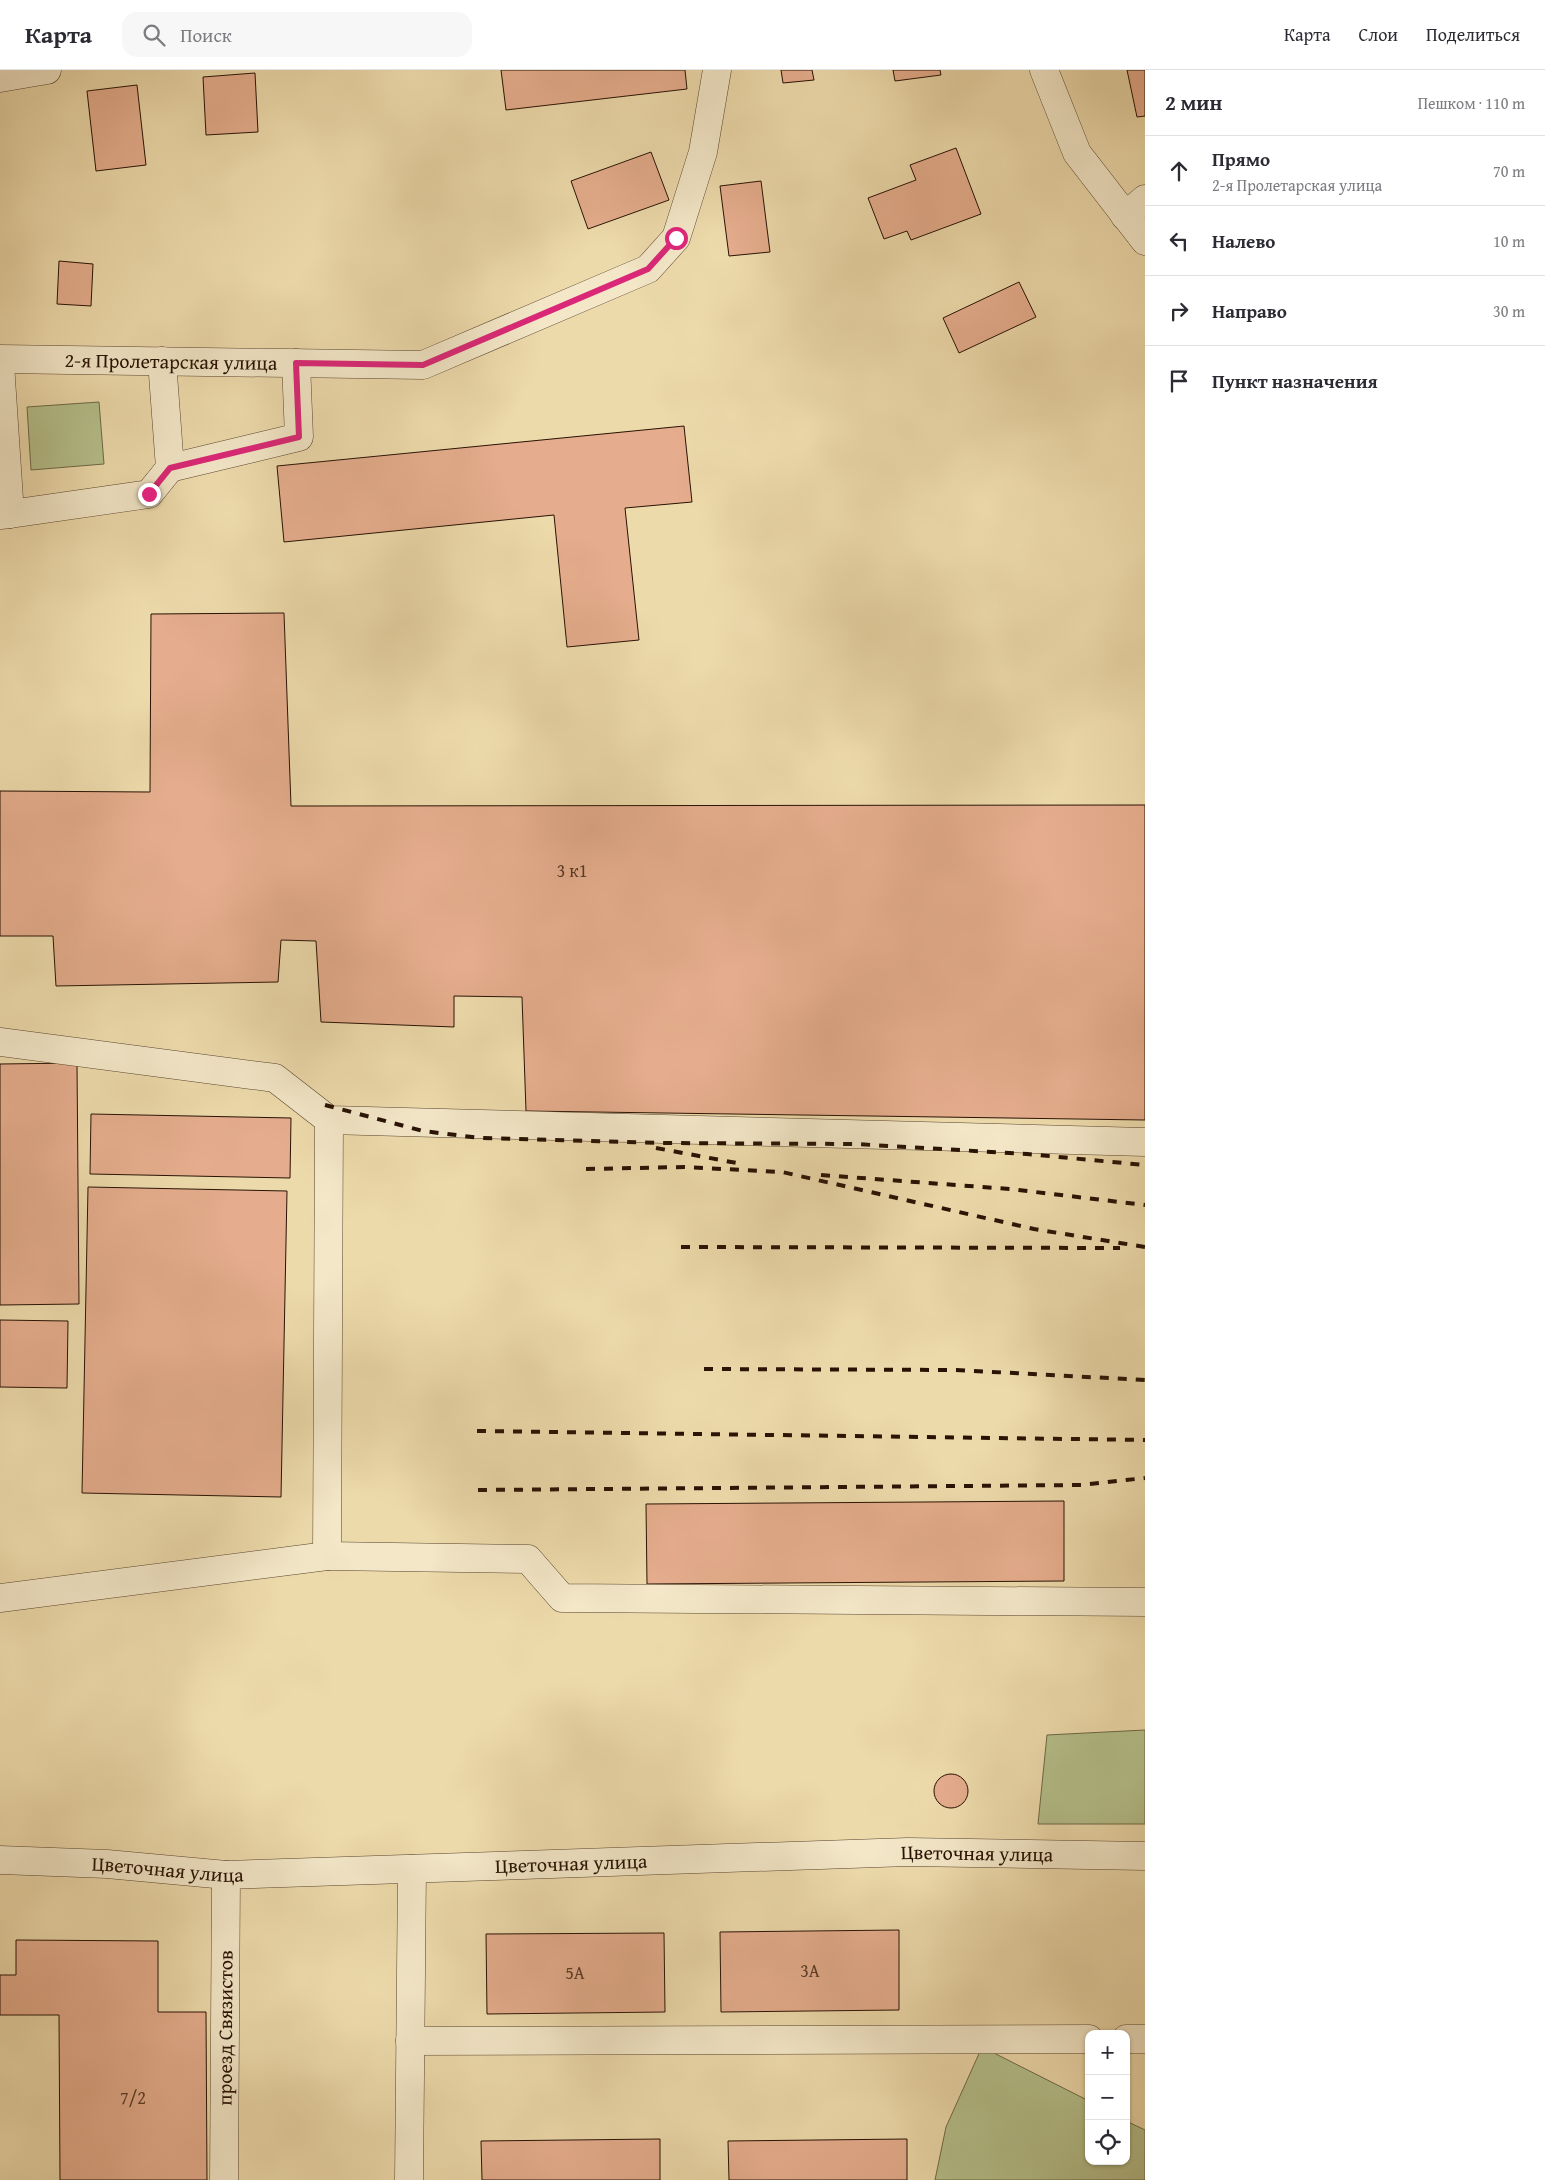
<!DOCTYPE html>
<html lang="ru">
<meta charset="utf-8">
<style>
:root{--surface:#fff;--page:#f7f7f7;--text:#2b2b33;--muted:#7c7c81;--line:#e1e1e2}
body{margin:0;font-family:"Gentium Book Plus",serif;background:var(--page);color:var(--text)}
.controls{position:absolute;right:15px;bottom:15px;display:grid;overflow:hidden;border-radius:10px;box-shadow:0 1px 4px #0004}
.controls button{width:45px;height:45px;display:grid;place-items:center;padding:0;border:0;border-bottom:1px solid var(--line);background:var(--surface);color:var(--text);font:25px sans-serif}
.stop{position:absolute;width:15px;height:15px;margin:-11px;border:4px solid #db2777;border-radius:50%;background:#fff}
.stop.end{background:#db2777;border-color:#fff;box-shadow:0 1px 5px #0008}
.list{margin:0;padding:0;list-style:none}
h2{display:flex;justify-content:space-between;align-items:center;height:65px;margin:0;padding:0 20px;font-size:21px}
h2 small{font-size:16px;font-weight:400;color:var(--muted)}
.list li{display:grid;grid-template-columns:32px 1fr auto;gap:15px;align-items:center;box-sizing:border-box;height:70px;padding:0 20px;border-top:1px solid var(--line)}
.list b{display:block;font-size:19px;white-space:nowrap}
.list p{margin:0;font-size:16px;white-space:nowrap;color:var(--muted)}
.list em{font-size:16px;font-style:normal;color:var(--muted)}
.icon{flex:none;width:28px;height:28px;fill:none;stroke:currentColor;stroke-width:2;stroke-linecap:round;stroke-linejoin:round}
.map{position:relative;flex:none;width:1145px;height:2110px;overflow:hidden}
header{display:flex;align-items:center;gap:30px;box-sizing:border-box;height:70px;padding:0 25px;background:var(--surface);border-bottom:1px solid var(--line)}
header strong{font-size:24px}
nav{display:flex;gap:28px;margin-inline-start:auto;font-size:18px}
.search{width:350px;height:45px;background:var(--page);display:flex;align-items:center;gap:12px;box-sizing:border-box;padding:0 18px;border-radius:15px;color:var(--muted);font-size:19px}
main{display:flex}
aside{flex:1;background:var(--surface)}
.map>svg:first-child{display:block}
</style>
<header>
<strong>Карта</strong>
<div class="search"><svg class="icon" aria-label="search" viewBox="0 0 24 24"><circle cx="10" cy="10" r="6"/><path d="M15 15l6 6"/></svg>Поиск</div>
<nav><a>Карта</a><a>Слои</a><a>Поделиться</a></nav>
</header>
<main>
<div class="map">
<svg width="1145" height="2110" viewBox="0 0 1145 2110">
<rect width="100%" height="100%" fill="#eddaab"/>
<filter id="stains"><feTurbulence type="fractalNoise" baseFrequency=".004" numOctaves="4"/><feColorMatrix values="0 0 0 0 .2 0 0 0 0 .09 0 0 0 0 .02 0 0 0 .5 -.17"/></filter>
<radialGradient id="worn" r=".72"><stop offset=".6" stop-color="#630" stop-opacity="0"/><stop offset="1" stop-color="#630" stop-opacity=".3"/></radialGradient>
<path fill="#b5c08b" stroke="#6e6948" d="M99 332 104 394 31 400 27 337Z
M1145 1660V1754H1038L1047 1665Z
M982 1977 1089 2031V2091H1126V2051L1145 2060V2110H935L946 2057Z"/>
<path fill="#e5ad8d" stroke="#281204" d="M501 0H685L687 19 506 40Z
M781 0H812L814 10 783 13Z
M893 0H940L941 5 895 11Z
M1127 0H1145V46L1137 47Z
M255 3 258 62 206 65 203 7Z
M137 15 146 95 96 101 87 21Z
M956 78 981 144 911 170 907 161 884 169 868 128 916 110 910 95Z
M651 82 669 130 588 159 571 111Z
M761 111 770 182 729 186 720 116Z
M59 191 93 194 91 236 57 234Z
M1019 212 1036 247 959 283 943 248Z
M684 356 692 432 625 438 639 570 567 577 554 445 284 472 277 396Z
M284 543 291 736 1145 735V1050L526 1041 522 927 454 926V957L321 952 316 871 281 870 278 912 56 916 53 866H0V721L150 722 151 544Z
M77 993 79 1234 0 1235V994Z
M91 1044 291 1048 290 1108 90 1104Z
M88 1117 287 1121 281 1427 82 1423Z
M0 1250 68 1251 67 1318 0 1317Z
M1064 1431V1511L647 1514 646 1434Z
M934 1721a17 17 0 1 1 34 0a17 17 0 1 1-34 0Z
M899 1860V1940L721 1942 720 1862Z
M664 1863 665 1942 487 1944 486 1864Z
M16 1870 158 1871V1942H206L207 2110H60L59 1945H0V1905H16Z
M660 2069V2110H482L481 2071Z
M907 2069V2110H729L728 2071Z"/>
<g fill="none" stroke-linecap="round" stroke-linejoin="round">
<g stroke="#59442e" stroke-width="29">
<g id="minor">
<path d="M1044 0 1077 83 1145 171"/>
<path d="M0 8 47 0"/>
<path d="M1125 146 1145 129"/>
<path id="s1" d="M0 289 423 295 648 199 676 168 703 82 717 0"/>
<path d="M162 291 170 398"/>
<path d="M0 294 10 444 0 445"/>
<path d="M10 444 149 424 170 398 299 367 296 293"/>
<path d="M0 972 275 1008 329 1050 1145 1072"/>
<path d="M327 1486 528 1489 562 1528 1145 1532"/>
<path d="M0 1528 327 1486 329 1050"/>
<path id="s2" d="M0 1790 107 1794 226 1805 908 1782 1145 1786"/>
<path d="M1126 1969H1145"/>
<path d="M410 1971 1089 1969"/>
<path id="s3" d="M224 2110 226 1805"/>
<path d="M409 2110 412 1799"/>
</g>
</g>
<use href="#minor" stroke="#f3e7c8" stroke-width="28"/>
<path stroke="#281204" stroke-width="4" stroke-dasharray="9 9" stroke-linecap="butt" d="M325 1035 423 1061 480 1068 663 1073 855 1074 1027 1084 1145 1095
M656 1078 742 1094
M586 1099 684 1097 782 1102 1034 1159 1145 1177
M821 1105 1010 1119 1145 1135
M681 1177 1120 1178
M704 1299 956 1300 1145 1310
M477 1361 1145 1370
M478 1420 1081 1415 1145 1408"/>
</g>
<g fill="none" stroke-linecap="round" stroke-linejoin="round">
<path stroke="#db2777" stroke-width="6" d="M149 424 170 398 299 367 296 293 423 295 648 199 676 168"/>
</g>
<g text-anchor="middle" stroke-width="4" stroke-linejoin="round" paint-order="stroke">
<g font-size="18" fill="#573926">
<text x="572" y="807">3 к1</text>
<text x="810" y="1907">3А</text>
<text x="575" y="1909">5А</text>
<text x="133" y="2034">7/2</text>
</g>
<g font-size="20" fill="#281204" stroke="#f3e7c8">
<text dy="7" stroke="none"><textPath href="#s1" startOffset="171">2-я Пролетарская улица</textPath></text>
<text dy="7" stroke="none"><textPath href="#s2" startOffset="978">Цветочная улица</textPath></text>
<text dy="7" stroke="none"><textPath href="#s2" startOffset="572">Цветочная улица</textPath></text>
<text dy="7" stroke="none"><textPath href="#s2" startOffset="168">Цветочная улица</textPath></text>
<text dy="7" stroke="none"><textPath href="#s3" startOffset="152">проезд Связистов</textPath></text>
</g>
</g>
<rect width="100%" height="100%" filter="url(#stains)"/>
<rect width="100%" height="100%" fill="url(#worn)"/>
</svg>
<div class="controls">
<button>+</button>
<button>−</button>
<button><svg class="icon" aria-label="locate" viewBox="0 0 24 24"><circle cx="12" cy="12" r="6"/><path d="M12 2v4M12 18v4M2 12h4M18 12h4"/></svg></button>
</div>
<div class="stop" style="left:676px;top:168px"></div>
<div class="stop end" style="left:149px;top:424px"></div>
</div>
<aside>
<h2>2 мин<small>Пешком · 110 m</small></h2>
<ul class="list">
<li><svg class="icon" aria-label="ahead" viewBox="0 0 24 24"><path d="M12 20V5M6 11l6-6 6 6"/></svg><div><b>Прямо</b><p>2-я Пролетарская улица</p></div><em>70 m</em></li>
<li><svg class="icon" aria-label="left" viewBox="0 0 24 24"><path d="M17 20v-9H6M10 6l-5 5 5 5"/></svg><div><b>Налево</b></div><em>10 m</em></li>
<li><svg class="icon" aria-label="right" viewBox="0 0 24 24"><path d="M7 20v-9h11M14 6l5 5-5 5"/></svg><div><b>Направо</b></div><em>30 m</em></li>
<li><svg class="icon" aria-label="arrive" viewBox="0 0 24 24"><path d="M6 21V4h12l-3 4 3 4H6"/></svg><div><b>Пункт назначения</b></div></li>
</ul>
</aside>
</main>
